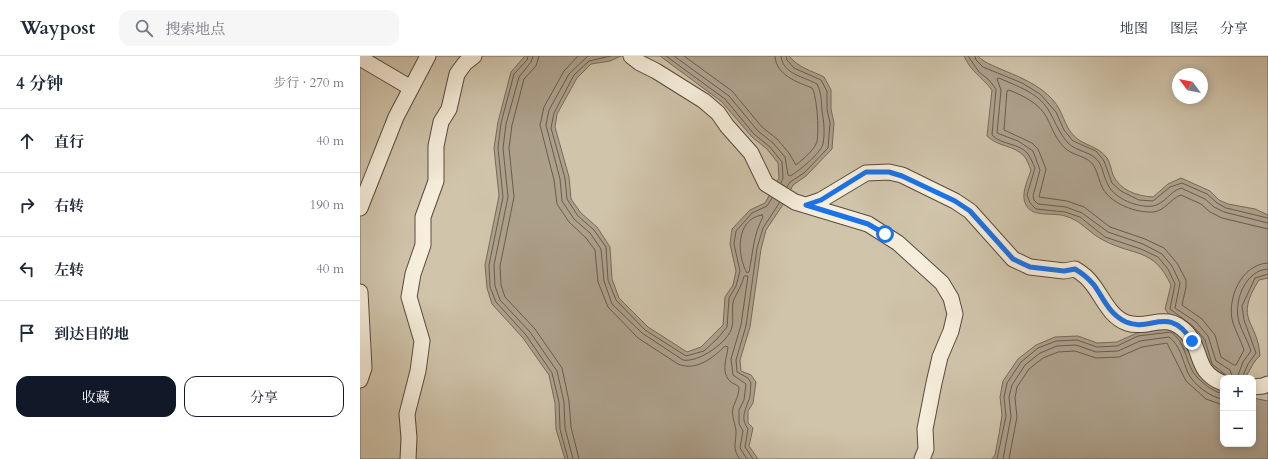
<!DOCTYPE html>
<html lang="zh">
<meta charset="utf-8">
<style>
:root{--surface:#fff;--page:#f6f6f7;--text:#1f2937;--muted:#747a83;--line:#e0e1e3;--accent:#111827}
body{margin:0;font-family:Cardo,"Noto Serif SC",serif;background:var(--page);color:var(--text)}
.controls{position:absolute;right:12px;bottom:12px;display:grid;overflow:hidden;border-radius:8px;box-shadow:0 2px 10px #0003}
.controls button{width:36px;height:36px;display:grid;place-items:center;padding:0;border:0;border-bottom:1px solid var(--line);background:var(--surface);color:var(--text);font:20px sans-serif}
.compass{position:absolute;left:812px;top:12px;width:36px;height:36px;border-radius:50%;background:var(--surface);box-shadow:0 2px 10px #0003;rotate:302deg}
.stop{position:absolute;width:12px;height:12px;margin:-9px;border:3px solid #1a73e8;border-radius:50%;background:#fff}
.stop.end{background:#1a73e8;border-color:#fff;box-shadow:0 1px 4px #0008}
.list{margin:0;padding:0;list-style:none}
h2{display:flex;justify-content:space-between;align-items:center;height:52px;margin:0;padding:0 16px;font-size:17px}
h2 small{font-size:13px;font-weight:400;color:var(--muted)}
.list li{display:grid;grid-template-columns:26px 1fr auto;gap:12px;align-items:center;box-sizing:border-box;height:64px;padding:0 16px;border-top:1px solid var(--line)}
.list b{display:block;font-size:15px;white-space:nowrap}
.list em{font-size:13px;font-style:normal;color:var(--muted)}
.actions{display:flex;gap:8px;padding:12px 16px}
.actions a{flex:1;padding:9px 0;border:1px solid var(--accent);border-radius:12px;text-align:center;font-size:14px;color:var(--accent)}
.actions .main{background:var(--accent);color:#fff}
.icon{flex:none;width:22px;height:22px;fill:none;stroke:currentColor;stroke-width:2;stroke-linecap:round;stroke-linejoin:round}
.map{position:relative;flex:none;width:908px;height:403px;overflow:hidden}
header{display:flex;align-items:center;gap:24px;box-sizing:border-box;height:56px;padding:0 20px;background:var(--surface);border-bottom:1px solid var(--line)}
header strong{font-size:19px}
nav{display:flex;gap:22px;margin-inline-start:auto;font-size:14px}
.search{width:280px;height:36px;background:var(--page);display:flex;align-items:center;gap:10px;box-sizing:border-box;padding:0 14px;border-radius:12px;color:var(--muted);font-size:15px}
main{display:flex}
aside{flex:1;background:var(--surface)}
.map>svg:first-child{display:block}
</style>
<header>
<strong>Waypost</strong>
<div class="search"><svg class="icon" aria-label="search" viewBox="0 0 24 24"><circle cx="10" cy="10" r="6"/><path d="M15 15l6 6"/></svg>搜索地点</div>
<nav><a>地图</a><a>图层</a><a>分享</a></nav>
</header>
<main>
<aside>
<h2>4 分钟<small>步行 · 270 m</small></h2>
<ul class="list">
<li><svg class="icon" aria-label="ahead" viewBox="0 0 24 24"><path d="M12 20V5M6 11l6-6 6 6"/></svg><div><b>直行</b></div><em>40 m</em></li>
<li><svg class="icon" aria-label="right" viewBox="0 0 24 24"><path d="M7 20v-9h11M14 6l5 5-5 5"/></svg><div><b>右转</b></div><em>190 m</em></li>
<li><svg class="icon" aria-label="left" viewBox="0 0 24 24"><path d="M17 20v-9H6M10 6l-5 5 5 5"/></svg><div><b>左转</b></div><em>40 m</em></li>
<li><svg class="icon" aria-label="arrive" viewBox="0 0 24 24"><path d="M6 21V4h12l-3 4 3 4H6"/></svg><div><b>到达目的地</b></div></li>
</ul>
<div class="actions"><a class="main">收藏</a><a>分享</a></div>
</aside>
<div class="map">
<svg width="908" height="403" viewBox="0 0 908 403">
<rect width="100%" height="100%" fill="#f3e7cb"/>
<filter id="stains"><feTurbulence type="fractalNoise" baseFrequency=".005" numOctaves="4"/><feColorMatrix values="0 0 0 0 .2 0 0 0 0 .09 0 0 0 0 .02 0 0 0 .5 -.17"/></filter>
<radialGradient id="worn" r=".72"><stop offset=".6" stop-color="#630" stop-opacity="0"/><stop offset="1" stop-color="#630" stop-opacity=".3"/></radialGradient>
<path fill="#d0c4ab" stroke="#7a6e5d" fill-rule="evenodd" d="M0 0H908V403H0ZM818 18H842V42H818ZM863 322H893V388H863Z"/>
<path fill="#ada08b" stroke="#766959" d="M165 0H261L250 5 231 8 217 22 197 58 195 71 209 121 211 143 221 157 237 171 250 191 252 223 259 242 288 271 327 296 341 291 363 269 365 241 373 229 376 215 370 188 372 173 390 154 405 147 419 122 418 107 407 93 392 81 362 46 300 0H429C439 12 450 14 464 21L471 34V53L474 67 472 93 446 120 433 129 424 147 406 174 401 193 390 271 380 304 381 315 391 319 396 326 393 347 388 355V367L393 372 389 390 398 403H205L196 373 195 347 189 319 163 282 132 248 127 232 125 209 139 140 134 92 138 66 151 16Z
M604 0H618C625 7 630 8 638 12 657 20 679 28 693 44 703 55 704 70 714 80 724 90 737 89 747 102 750 106 751 113 753 119 760 134 776 140 793 141L808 128 821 122 850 135 859 144 868 148 895 153 908 159V222L899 224C873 265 898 264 900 300 892 306 891 315 884 322H867L848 310 805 253 811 229C793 191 775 201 743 184 729 177 721 164 705 160 693 156 673 162 666 149 660 139 668 124 671 114 669 110 667 103 664 100 654 89 638 91 627 80L632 34C622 21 611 16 604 0Z
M812 272 822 279 863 334V388H893V342L908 345V403H632L635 399 639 378 642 359 640 341 643 325 658 303 676 289 695 281 718 280 737 287 757 286 777 277Z"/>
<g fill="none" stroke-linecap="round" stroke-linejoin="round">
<path stroke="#685c4d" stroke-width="1" d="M168 0 167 4 154 18 141 67 138 92 143 141 129 209 130 231 136 246 166 279 192 317 199 346 200 373 208 403
M173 0 171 6 159 21 146 68 143 92 148 141 134 209 135 230 140 244 170 276 197 315 204 346 205 372 213 403
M179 0 176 10 164 23 152 69 149 92 154 141 140 210 141 229 145 241 175 273 202 312 209 345 211 371 219 403
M218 0 204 15 184 51 180 69 194 124 197 148 209 166 226 182 235 194 238 226 248 251 278 282 318 308C336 316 354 301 365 290L368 291C367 302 360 317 371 326 374 328 377 329 379 331 379 340 375 345 373 352 371 361 376 368 376 376 376 388 372 393 380 403
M228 0 209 18 189 54 186 69 200 123 202 145 214 163 230 177 241 193 244 225 252 248 282 277 323 304C338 307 369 286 372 271 374 262 371 251 374 243 378 235 382 229 384 220H388L381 269 371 303 373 319 386 328 384 344 379 354V368L383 375 380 392 387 403
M251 0 229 5 214 19 194 57 191 72 205 122 207 143 218 160 234 174 246 191 248 224 256 244 285 274 326 300 344 295 357 283 367 271 369 242 376 230 380 215 374 188 376 175 392 157 407 150 412 142
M306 0 365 43 394 78 410 91 422 106 423 122 421 127
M314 0 369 40 398 75 413 87 425 101 428 119 430 120C438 116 461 97 463 88 465 77 464 66 462 55 461 45 462 38 457 28 445 21 422 18 421 0
M324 0 372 35 402 71 417 83 429 97 436 109C442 104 452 96 456 88 460 81 457 39 452 32 438 26 416 20 415 0
M426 0 427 4 434 12 461 24 467 35V53L470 67 468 92 444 117 430 126 427 131
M608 0 619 16 629 24 636 33 632 79C641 89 660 87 668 98 671 102 673 108 675 112L667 139 670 147 676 153 705 156 720 161 745 181 781 193 798 201 808 213 815 228 810 253 833 270 845 284 852 308 867 320
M615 0 616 4 623 11 662 27 680 38 696 56 704 74 713 85 736 95 744 105 752 127 761 135 779 144 793 145 810 131 822 127 847 138 857 147 866 152 908 162
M402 159 403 161C393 179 393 197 389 216L387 217C377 200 375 163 402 159Z
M908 173 862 162 850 156 841 148 821 139C811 142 805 155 793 156 776 157 752 148 743 133 739 126 738 117 734 110 728 100 714 100 706 93 696 84 693 74 687 62 680 48 664 40 649 34L647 35 644 74 672 87 678 93 686 113 679 141 707 145 724 151 750 171 785 183 804 192 817 207 826 224V231L822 249 842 263 855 279 861 301 874 309H876L884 294C881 285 876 276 873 267 866 244 881 208 908 207
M873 322 870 314 856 305 848 280 836 266 815 252 820 227 812 210 802 198 783 188 748 176 722 157 706 151 678 148 674 144 673 140 680 114 673 95 658 85 637 77 641 34 637 23 639 22C652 28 667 33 678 42 693 54 695 73 708 87 717 96 731 95 739 106 743 112 744 122 748 129 755 143 778 152 793 150 804 148 811 135 821 132L845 143 854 151 864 156 908 167
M877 322 883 306 891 295C888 285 882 276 879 266 873 246 885 214 908 213
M882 322 888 308 896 297 884 264 882 250 895 222 908 218
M393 403 385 391 388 373C381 363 384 357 388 346 391 341 390 333 391 327L388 322 377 316 376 304 386 270 397 192 403 172 420 146
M637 403 646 360 644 341 647 327 661 306 678 292 696 285 717 284 737 291 757 290 778 280 811 276C825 286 825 302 833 316 839 325 853 336 863 338
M643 403 651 361 649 341 652 329 665 309 680 297 697 290 716 289 736 296 758 295 780 285 809 281C820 289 823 305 828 317 833 328 851 342 863 343
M649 403 657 361 655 342 657 331 669 313 683 302 698 296 715 295 736 302 759 301 782 291 807 287 826 325 846 343 863 349"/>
<g stroke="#584b3e" stroke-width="17">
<path id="minor" d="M271 0 280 7 296 15 344 45 358 57 367 70 391 97 406 128 435 146 508 168 538 187 582 227 591 242 595 258 591 275 580 301 574 327 565 373 566 393 562 403
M0 2 51 32
M446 149 461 144 506 117 529 116 542 119 595 145 610 155 653 203 670 211 704 215 715 213C722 217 728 222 733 229 743 242 750 261 767 267 790 274 805 254 827 277 843 294 834 316 863 327
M0 152 36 61 68 0
M0 236 4 312 0 324
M893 331 903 330 908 328
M48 403 49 382 47 358 58 315 62 285 49 241 53 218 63 189V161L76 125V90L81 66 89 53 97 18 105 7 114 0"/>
</g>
<use href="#minor" stroke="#f7efdd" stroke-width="15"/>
</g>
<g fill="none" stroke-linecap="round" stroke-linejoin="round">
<path stroke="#1a73e8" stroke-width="5" d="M525 178 508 168 446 149 461 144 506 116H529L542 120 595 145 610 155 653 203 670 211 704 215 715 213C722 217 728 222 734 229 744 243 749 258 766 266 791 277 808 248 832 285"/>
</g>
<rect width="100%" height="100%" filter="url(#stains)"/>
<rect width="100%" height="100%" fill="url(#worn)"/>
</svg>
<div class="controls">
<button>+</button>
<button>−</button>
</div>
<svg class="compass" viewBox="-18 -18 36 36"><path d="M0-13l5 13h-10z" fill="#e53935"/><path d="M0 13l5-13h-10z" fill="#747a83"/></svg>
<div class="stop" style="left:525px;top:178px"></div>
<div class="stop end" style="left:832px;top:285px"></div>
</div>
</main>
